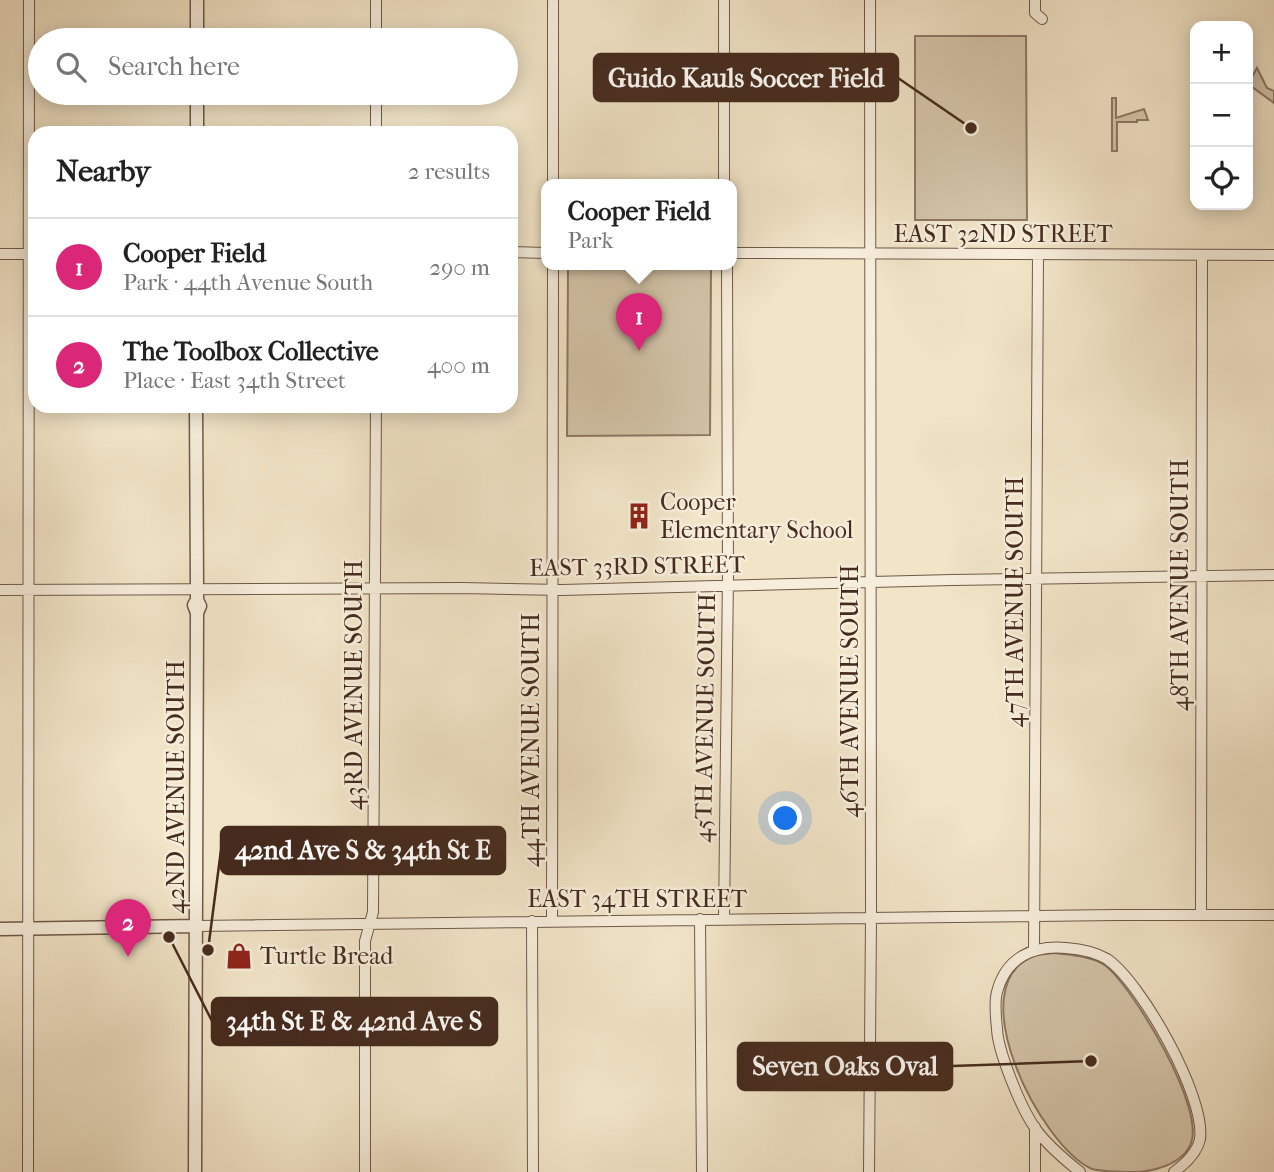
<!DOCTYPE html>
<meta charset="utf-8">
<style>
:root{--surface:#fff;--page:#f2f2f2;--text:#222;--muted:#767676;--line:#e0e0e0;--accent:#db2777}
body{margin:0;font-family:"IM FELL French Canon",serif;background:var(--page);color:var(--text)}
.controls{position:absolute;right:21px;top:21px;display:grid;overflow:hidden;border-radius:14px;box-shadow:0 4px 18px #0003}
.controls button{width:63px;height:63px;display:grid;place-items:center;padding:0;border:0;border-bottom:2px solid var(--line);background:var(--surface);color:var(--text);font:35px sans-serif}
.you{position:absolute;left:786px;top:819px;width:24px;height:24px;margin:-18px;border:5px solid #fff;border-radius:50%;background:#1a73e8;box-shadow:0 0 0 10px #1a73e833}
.badge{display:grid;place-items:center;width:46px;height:46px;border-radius:50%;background:var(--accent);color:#fff;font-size:23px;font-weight:700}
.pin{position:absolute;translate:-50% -58px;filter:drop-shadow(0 2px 4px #0008)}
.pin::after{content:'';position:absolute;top:37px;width:24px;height:21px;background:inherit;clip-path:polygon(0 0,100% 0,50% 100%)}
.popup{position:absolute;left:541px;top:179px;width:196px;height:91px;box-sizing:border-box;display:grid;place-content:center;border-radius:14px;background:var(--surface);filter:drop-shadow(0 2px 5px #0005);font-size:23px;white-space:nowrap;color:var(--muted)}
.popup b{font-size:26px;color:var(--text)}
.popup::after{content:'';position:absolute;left:50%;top:100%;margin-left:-14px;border:14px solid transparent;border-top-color:var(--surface)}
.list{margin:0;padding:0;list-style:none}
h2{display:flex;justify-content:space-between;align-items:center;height:91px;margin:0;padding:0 28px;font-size:30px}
h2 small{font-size:23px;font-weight:400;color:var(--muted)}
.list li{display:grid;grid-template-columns:46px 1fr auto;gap:21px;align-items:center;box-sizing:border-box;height:98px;padding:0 28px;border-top:2px solid var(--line)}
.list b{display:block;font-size:26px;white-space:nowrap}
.list p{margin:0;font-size:23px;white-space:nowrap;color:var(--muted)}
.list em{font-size:23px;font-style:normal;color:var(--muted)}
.icon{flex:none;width:38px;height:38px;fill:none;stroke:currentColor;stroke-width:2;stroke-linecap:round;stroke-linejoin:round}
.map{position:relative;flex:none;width:1274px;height:1172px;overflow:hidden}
.search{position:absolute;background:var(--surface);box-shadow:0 4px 18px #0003;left:28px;top:28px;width:490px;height:77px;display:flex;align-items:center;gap:18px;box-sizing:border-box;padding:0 24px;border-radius:38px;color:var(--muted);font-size:26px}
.panel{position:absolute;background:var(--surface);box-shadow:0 4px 18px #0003;left:28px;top:126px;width:490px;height:287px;border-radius:21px}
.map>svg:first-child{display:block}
</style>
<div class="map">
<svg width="1274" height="1172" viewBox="0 0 1274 1172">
<rect width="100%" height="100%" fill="#f1e4c7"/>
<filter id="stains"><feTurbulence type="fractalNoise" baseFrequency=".00286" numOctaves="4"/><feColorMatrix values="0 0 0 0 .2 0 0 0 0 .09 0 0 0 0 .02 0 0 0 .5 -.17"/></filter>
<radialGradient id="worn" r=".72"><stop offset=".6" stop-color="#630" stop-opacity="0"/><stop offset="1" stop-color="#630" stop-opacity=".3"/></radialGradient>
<path fill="#d4c5aa" stroke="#8d7864" stroke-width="2" d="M915 36H1026L1027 220H915Z
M1257 68 1267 88 1274 91V103L1248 84Z
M1112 98H1116V118L1144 109 1148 120H1137V122H1117V151H1112Z
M568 267H711L710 435 567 436Z
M1055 953C1070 955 1093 956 1106 966 1134 989 1205 1107 1191 1143 1183 1164 1154 1172 1133 1172 1119 1172 1105 1172 1092 1169 1041 1147 958 985 1034 956 1040 954 1048 954 1055 953Z"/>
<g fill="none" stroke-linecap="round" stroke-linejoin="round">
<g stroke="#715948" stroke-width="12">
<path id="minor" d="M376 0V40
M553 0V185
M724 0V185
M1035 0V13L1042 19
M376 93V133
M511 252 546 253
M732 253 1274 255
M0 254H34
M0 590 462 588 562 590 952 580 1274 575
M1201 915 1202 255
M700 919 702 1172
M552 920 553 265
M724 920 728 574 727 265
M532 921 533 1172
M197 926 1116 915H1274
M1034 949 1038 255
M28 1172 29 0
M365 1172V941L373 912 376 406
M869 1172 871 918 870 0
M1035 1172V1127
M1080 1172C1065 1160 1046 1144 1035 1128 1021 1108 998 1052 997 1029 996 1017 994 1003 997 992 1006 957 1034 945 1066 948 1079 949 1095 952 1107 959 1141 982 1206 1097 1200 1139 1197 1153 1185 1164 1174 1172"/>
</g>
<g stroke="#715948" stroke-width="15">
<path id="tertiary" d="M197 40V0
M197 133V93
M196 406 197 589V600L194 605 197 613 200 606 197 600
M0 929 197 926
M195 1172 197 613"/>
</g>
<use href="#minor" stroke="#f6eddb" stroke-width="10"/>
<use href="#tertiary" stroke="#f6eddb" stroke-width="12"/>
</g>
<defs>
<g id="building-bare" transform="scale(2.1)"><path d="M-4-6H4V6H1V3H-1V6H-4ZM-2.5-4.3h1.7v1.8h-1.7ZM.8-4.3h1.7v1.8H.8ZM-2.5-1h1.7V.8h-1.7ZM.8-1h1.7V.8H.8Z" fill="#8f2418" stroke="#f6eddb" stroke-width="2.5" paint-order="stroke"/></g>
<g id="shop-bare" transform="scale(2.1)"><path d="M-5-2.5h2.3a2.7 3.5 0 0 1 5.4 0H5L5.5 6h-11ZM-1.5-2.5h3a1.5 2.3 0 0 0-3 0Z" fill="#8f2418" stroke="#f6eddb" stroke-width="2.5" paint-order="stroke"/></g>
</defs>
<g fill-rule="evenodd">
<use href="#building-bare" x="639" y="516"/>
<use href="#shop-bare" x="239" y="956"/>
</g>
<g text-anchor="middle" stroke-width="5" stroke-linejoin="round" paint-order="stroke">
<g font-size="24" fill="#462b1e" stroke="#f6eddb">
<text x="1003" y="242">EAST 32ND STREET</text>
<text transform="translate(637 566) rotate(-1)" y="8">EAST 33RD STREET</text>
<text transform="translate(1180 585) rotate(-90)" y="8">48TH AVENUE SOUTH</text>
<text transform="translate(1015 602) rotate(-90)" y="8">47TH AVENUE SOUTH</text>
<text transform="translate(354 685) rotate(-90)" y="8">43RD AVENUE SOUTH</text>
<text transform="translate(850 691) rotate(-90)" y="8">46TH AVENUE SOUTH</text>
<text transform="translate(705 718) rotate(-89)" y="8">45TH AVENUE SOUTH</text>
<text transform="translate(531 740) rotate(-90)" y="8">44TH AVENUE SOUTH</text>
<text transform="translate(176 787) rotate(-90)" y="8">42ND AVENUE SOUTH</text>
<text x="637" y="907">EAST 34TH STREET</text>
</g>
<g font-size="24" fill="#462b1e" stroke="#f6eddb" text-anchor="start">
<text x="660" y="510">Cooper<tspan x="660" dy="28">Elementary School</tspan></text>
<text x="260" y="964">Turtle Bread</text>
</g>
</g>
<path fill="none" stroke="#462b1e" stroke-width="2.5" d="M971 128L898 78M208 950L221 850M169 937L212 1021M1091 1061L952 1066"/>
<g fill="#462b1e" stroke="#f6eddb" stroke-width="2.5">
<circle cx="971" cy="128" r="7"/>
<circle cx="208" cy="950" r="7"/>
<circle cx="169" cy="937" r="7"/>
<circle cx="1091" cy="1061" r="7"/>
</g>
<g fill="#462b1e" stroke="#462b1e" stroke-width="2.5">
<rect x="594" y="54" width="304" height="47" rx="7"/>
<rect x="221" y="827" width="284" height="47" rx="7"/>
<rect x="212" y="998" width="285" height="47" rx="7"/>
<rect x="738" y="1043" width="214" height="47" rx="7"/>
</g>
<g font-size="26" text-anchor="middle" font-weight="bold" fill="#fff">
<text x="746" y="87">Guido Kauls Soccer Field</text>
<text x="363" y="859">42nd Ave S &amp; 34th St E</text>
<text x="354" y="1030">34th St E &amp; 42nd Ave S</text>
<text x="845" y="1075">Seven Oaks Oval</text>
</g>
<rect width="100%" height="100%" filter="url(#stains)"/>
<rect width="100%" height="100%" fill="url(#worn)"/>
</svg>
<div class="controls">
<button>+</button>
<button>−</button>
<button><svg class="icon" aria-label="locate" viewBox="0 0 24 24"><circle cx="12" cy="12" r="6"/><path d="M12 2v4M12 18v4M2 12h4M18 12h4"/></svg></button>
</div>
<div class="you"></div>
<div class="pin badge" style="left:639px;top:351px">1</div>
<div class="popup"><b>Cooper Field</b>Park</div>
<div class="pin badge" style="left:128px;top:957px">2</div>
<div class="search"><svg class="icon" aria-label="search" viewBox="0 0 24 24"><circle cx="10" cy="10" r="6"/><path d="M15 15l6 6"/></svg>Search here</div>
<section class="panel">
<h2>Nearby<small>2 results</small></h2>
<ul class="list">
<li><span class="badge">1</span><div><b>Cooper Field</b><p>Park · 44th Avenue South</p></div><em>290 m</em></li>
<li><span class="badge">2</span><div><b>The Toolbox Collective</b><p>Place · East 34th Street</p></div><em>400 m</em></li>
</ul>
</section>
</div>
